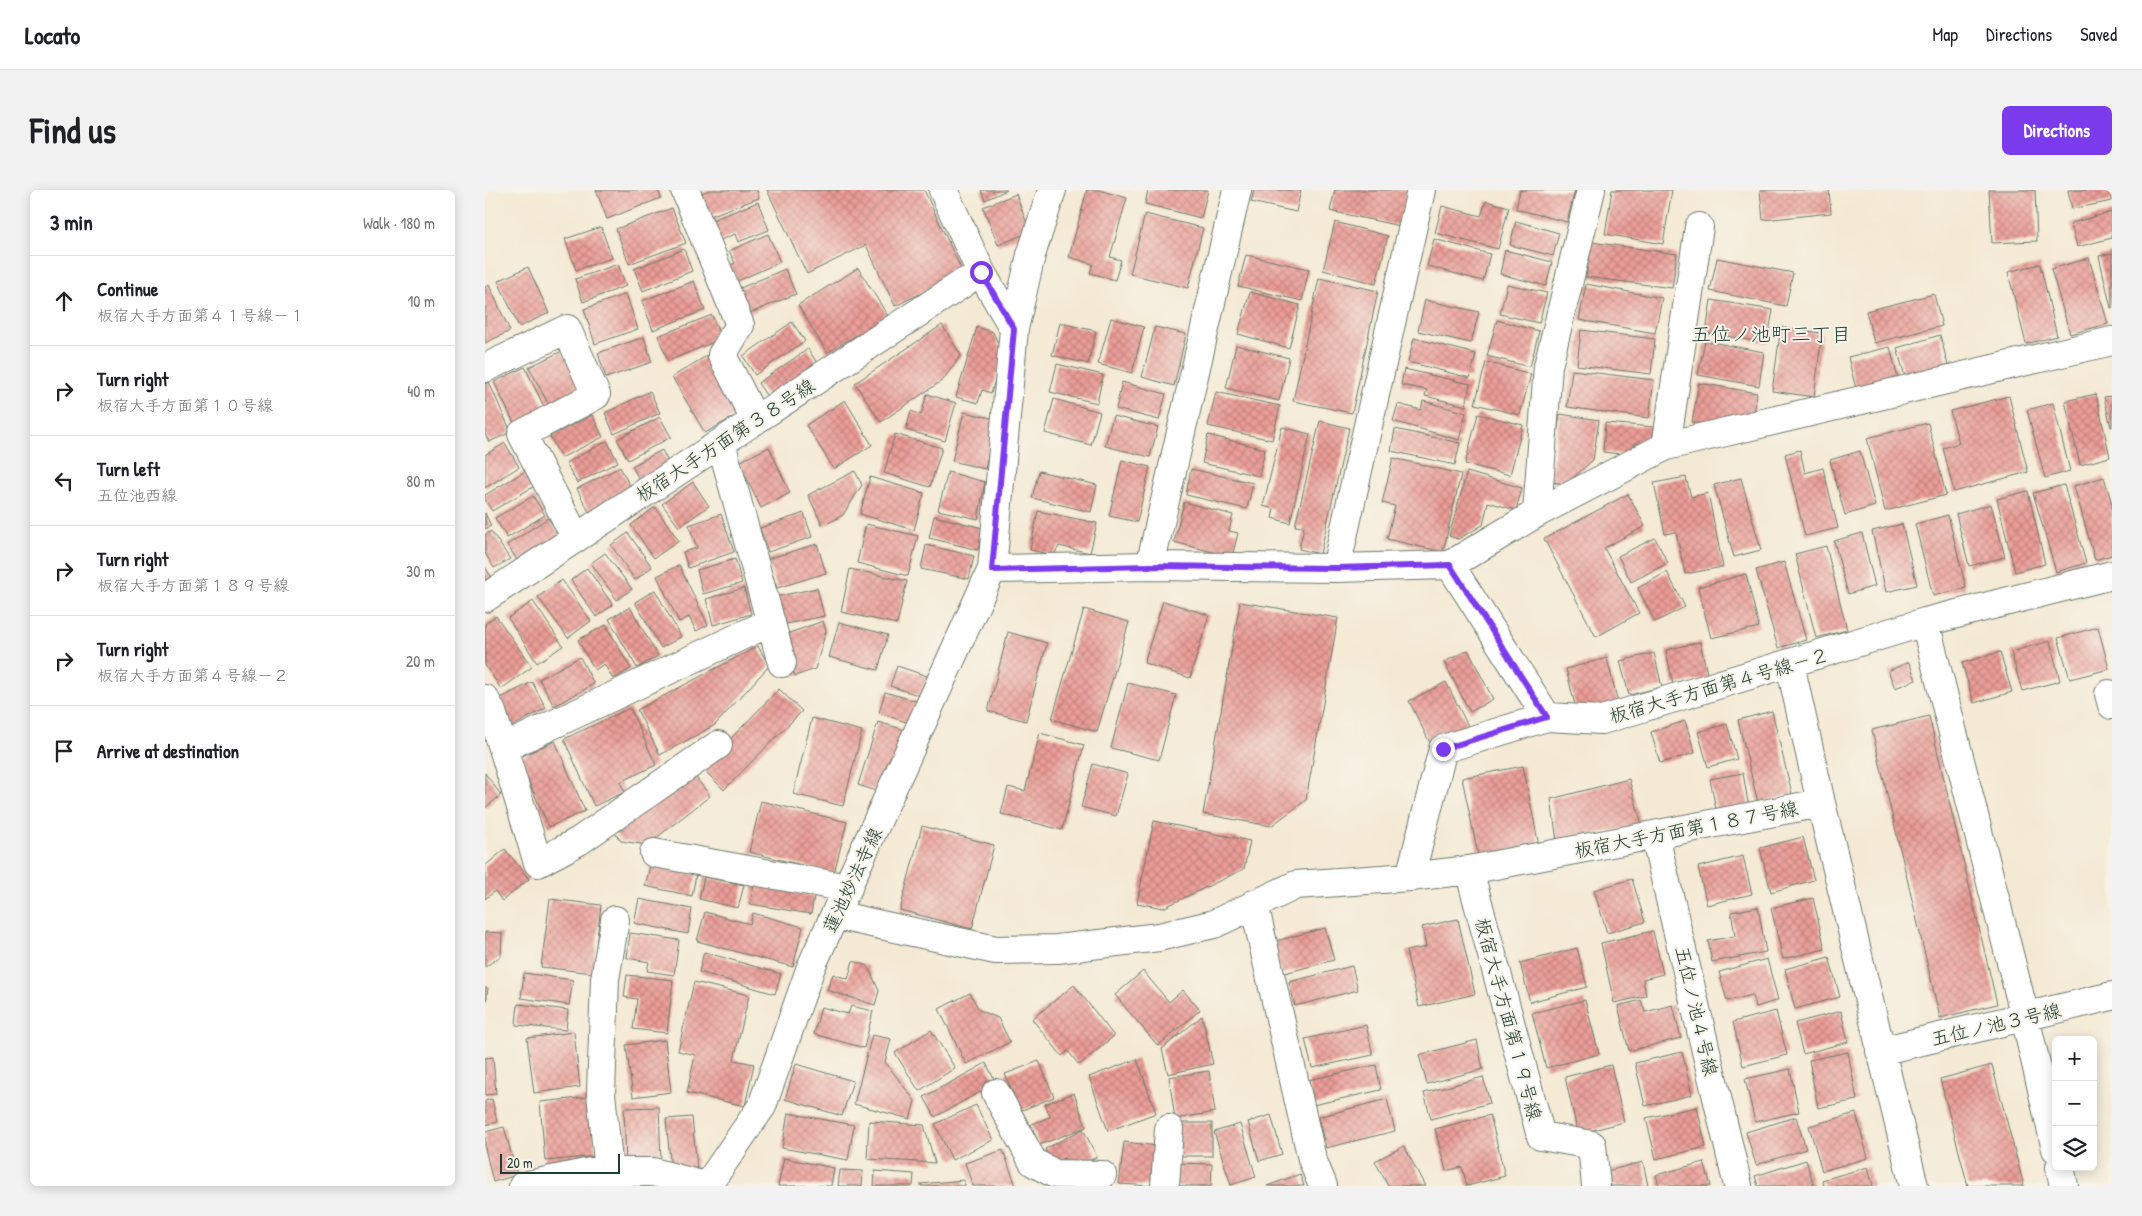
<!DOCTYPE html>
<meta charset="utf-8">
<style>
:root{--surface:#fff;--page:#f2f2f2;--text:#202124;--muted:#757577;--line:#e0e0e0;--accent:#7c3aed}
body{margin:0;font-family:"Patrick Hand","Klee One",sans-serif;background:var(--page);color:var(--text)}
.controls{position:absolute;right:15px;bottom:15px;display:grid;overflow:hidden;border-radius:8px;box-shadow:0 2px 12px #0003}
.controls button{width:45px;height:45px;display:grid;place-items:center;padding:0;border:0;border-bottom:1px solid var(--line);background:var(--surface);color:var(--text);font:25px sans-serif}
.scale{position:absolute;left:15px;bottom:12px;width:120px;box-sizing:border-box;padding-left:5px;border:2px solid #1f3d34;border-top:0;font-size:14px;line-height:18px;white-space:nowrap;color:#1f3d34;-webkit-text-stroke:4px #f7f3e8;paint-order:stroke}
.stop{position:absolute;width:15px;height:15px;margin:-11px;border:4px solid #7c3aed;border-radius:50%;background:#fff}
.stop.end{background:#7c3aed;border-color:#fff;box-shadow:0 1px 5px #0008}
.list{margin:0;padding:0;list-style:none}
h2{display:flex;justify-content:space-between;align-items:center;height:65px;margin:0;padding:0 20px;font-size:21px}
h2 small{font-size:16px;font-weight:400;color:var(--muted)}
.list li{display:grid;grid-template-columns:32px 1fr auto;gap:15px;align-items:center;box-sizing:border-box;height:90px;padding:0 20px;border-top:1px solid var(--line)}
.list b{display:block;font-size:19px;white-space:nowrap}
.list p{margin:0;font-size:16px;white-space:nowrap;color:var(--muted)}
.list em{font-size:16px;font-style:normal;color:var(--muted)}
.icon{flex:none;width:28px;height:28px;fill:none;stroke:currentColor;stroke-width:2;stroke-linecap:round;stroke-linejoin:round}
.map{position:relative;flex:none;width:1627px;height:996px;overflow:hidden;border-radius:8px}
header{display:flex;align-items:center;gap:30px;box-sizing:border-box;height:70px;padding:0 25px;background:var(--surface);border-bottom:1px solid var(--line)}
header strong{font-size:24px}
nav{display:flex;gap:28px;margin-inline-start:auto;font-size:18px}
.intro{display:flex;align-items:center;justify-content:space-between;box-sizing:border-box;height:120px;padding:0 30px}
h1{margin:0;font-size:35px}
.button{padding:12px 22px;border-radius:8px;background:var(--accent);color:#fff;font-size:18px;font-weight:700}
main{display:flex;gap:30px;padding:0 30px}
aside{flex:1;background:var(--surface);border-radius:8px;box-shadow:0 2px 12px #0003}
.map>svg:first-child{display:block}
</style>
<header>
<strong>Locato</strong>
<nav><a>Map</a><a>Directions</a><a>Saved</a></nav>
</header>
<div class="intro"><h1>Find us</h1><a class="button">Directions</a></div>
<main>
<aside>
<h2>3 min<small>Walk · 180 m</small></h2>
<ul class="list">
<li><svg class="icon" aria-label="ahead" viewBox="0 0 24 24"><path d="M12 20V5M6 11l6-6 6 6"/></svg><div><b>Continue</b><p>板宿大手方面第４１号線－１</p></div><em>10 m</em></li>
<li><svg class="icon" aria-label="right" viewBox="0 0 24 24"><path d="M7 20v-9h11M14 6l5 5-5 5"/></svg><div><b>Turn right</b><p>板宿大手方面第１０号線</p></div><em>40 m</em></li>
<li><svg class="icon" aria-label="left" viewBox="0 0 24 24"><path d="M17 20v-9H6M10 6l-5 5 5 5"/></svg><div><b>Turn left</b><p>五位池西線</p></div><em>80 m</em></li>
<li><svg class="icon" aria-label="right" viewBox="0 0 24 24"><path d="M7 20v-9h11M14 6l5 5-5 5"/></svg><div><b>Turn right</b><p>板宿大手方面第１８９号線</p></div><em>30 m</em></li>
<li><svg class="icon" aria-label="right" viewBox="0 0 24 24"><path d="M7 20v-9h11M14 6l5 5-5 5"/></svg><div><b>Turn right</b><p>板宿大手方面第４号線－２</p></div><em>20 m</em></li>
<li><svg class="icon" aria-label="arrive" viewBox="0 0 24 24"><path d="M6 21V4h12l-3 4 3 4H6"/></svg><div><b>Arrive at destination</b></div></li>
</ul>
</aside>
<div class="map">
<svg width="1627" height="996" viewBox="0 0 1627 996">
<defs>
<pattern id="building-cross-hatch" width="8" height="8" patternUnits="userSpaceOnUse" patternTransform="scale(1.25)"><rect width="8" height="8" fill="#ec9d97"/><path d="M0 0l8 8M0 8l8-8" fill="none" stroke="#bf817c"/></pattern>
</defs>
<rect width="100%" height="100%" fill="#f7f3e8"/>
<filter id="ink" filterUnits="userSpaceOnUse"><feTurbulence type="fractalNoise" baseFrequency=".02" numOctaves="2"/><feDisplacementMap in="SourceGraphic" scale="10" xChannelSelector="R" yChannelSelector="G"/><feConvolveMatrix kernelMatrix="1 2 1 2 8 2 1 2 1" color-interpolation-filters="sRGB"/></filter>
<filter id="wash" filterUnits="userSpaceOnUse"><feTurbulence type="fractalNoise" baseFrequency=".0096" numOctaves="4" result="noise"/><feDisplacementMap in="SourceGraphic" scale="20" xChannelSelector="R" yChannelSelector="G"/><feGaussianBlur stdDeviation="1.12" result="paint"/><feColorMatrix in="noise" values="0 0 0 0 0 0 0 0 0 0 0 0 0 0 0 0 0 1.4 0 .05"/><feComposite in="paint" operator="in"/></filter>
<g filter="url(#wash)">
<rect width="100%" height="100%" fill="#f4e9d4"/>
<g id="blocks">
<path fill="url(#building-cross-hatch)" d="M111 0H173L176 8 122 29Z
M225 0H272L274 8 219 28 211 5Z
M282 0H439L478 83 410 116 381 55 322 84Z
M496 0H522L500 10Z
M602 0H614L642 8 625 67 636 70 630 90 605 83 608 74 584 67Z
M663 0H723L716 28 660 14Z
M769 0H816L811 22 766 12Z
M850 0H922L915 36 845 21Z
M1035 0H1090L1082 32 1031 19Z
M1127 0H1187L1178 54 1120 44Z
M1275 0H1344L1346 23 1278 30Z
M1504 0H1550L1552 51 1507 53Z
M1583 0H1627V11L1587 19Z
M531 4 545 42 513 55 498 17Z
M1001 11 1024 17 1013 59 950 43 957 16 996 26Z
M273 12 284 40 253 52 250 44 233 51 225 31Z
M187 18 201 53 144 74 131 39Z
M1627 22V48L1592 57 1586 33Z
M660 24 718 38 703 98 645 84Z
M1031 31 1074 43 1068 66 1025 55Z
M850 32 903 46 891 94 838 80Z
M116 37 127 68 91 80 80 49Z
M283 44 295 72 246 94 239 78 250 73 244 61Z
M949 49 1005 64 998 91 942 76Z
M1106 52 1192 64 1187 98 1101 87Z
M199 59 207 81 158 101 149 79Z
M1020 60 1067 72 1061 96 1015 84Z
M1627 63V118H1626L1614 66Z
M761 65 824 79 817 111 753 96Z
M1232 68 1308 83 1301 116 1225 101Z
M1604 68 1623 134 1585 144 1566 79Z
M133 74 141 96 98 112 90 89Z
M1555 74 1572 146 1541 154 1523 82Z
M43 77 64 123 34 137 13 91Z
M373 78 403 126 342 163 313 115Z
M300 79 311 104 263 124 253 99Z
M834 88 893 101 867 223 808 211Z
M209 91 220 120 168 140 157 111Z
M1022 94 1062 103 1054 133 1015 124Z
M1101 94 1177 108 1170 143 1094 130Z
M4 95 25 141 0 153V97Z
M765 102 815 115 804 158 753 144Z
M141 104 153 139 110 154 99 119Z
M1449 104 1457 136 1389 153 1381 121Z
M940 110 994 122 986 153 933 141Z
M1226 110 1288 120 1282 153 1221 143Z
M227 125 236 149 183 171 173 146Z
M626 128 659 137 647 183 613 174Z
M1012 130 1054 141 1045 177 1002 166Z
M307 132 320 151 270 185 258 166Z
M575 133 611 141 603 174 567 165Z
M457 135 476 165 458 190 396 232 370 193Z
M492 137 508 142 518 165 506 203 497 200 493 213 471 207Z
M670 137 701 144 689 196 657 187Z
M1296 137 1337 143 1329 207 1287 201Z
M1096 140 1170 149 1166 184 1092 175Z
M1455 145 1463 175 1420 187 1412 158Z
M159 147 167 172 121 188 113 163Z
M929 148 991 164 985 188 923 172Z
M1220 151 1279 162 1274 196 1213 185Z
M751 155 804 168 794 211 741 198Z
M1405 157 1413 189 1371 199 1363 167Z
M323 159 334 176 285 211 273 193Z
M77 161 99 205 67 221 44 177Z
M223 165 257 222 220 243 187 187Z
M1001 172 1046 184 1035 225 990 214Z
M572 174 618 185 612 213 565 202Z
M40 177 62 223 31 237 9 192Z
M919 179 985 194 981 216 940 206 942 200 916 195Z
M1087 180 1169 190 1164 228 1082 217Z
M4 192 26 242 4 252 0 244V194Z
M637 192 681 204 674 230 631 219Z
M1214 193 1272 203 1268 232 1239 227 1238 237 1207 232Z
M165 201 175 223 129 244 120 223Z
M731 202 795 216 787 250 723 236Z
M442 204 471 213 460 251 421 240 426 221 436 225Z
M1611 204 1625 267 1595 275 1580 211Z
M1524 206 1543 282 1469 302 1458 258 1474 253 1465 221Z
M1627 206V237H1626L1619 207Z
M569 209 615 222 606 255 560 243Z
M360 210 387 255 349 279 321 235Z
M938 211 981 223 974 250 908 231 913 214 936 220Z
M1568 213 1585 281 1560 288 1542 220Z
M479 222 511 229 500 279 467 271Z
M993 224 1038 235 1025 285 980 274Z
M1075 224 1114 230 1108 270 1081 294 1065 292Z
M107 225 118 247 76 268 65 246Z
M628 226 673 237 665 267 620 256Z
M175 227 186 247 143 270 132 249Z
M835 231 864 238 835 364 814 359 819 337 810 336Z
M1120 233 1169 237 1167 254 1150 253 1145 265 1118 262Z
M1443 233 1461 305 1400 321 1382 248Z
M797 237 825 244 805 333 787 328 789 319 778 316Z
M910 239 975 253 970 275 906 261Z
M410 244 457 258 445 297 399 283Z
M723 245 780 259 774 286 717 273Z
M122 251 133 272 92 293 81 273Z
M20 253 34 277 0 298V265Z
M284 257 305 303 276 318 254 272Z
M177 260 186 278 156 293 147 276Z
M1315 260 1320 283 1338 278 1353 338 1320 346 1300 264Z
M1375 261 1390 316 1360 325 1345 270Z
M908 268 976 284 958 362 902 349 910 316 897 313Z
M637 270 665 277 652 332 624 326Z
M135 277 147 300 104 322 92 299Z
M44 279 53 294 7 321 0 310V305Z
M706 279 768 293 762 319 701 305Z
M370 281 377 295 358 325 338 336 323 305Z
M554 281 612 295 606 322 547 308Z
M463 282 500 292 493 329 453 320Z
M982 282 1037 298 1031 320 1003 312 998 335 973 349 964 346Z
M385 287 439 303 429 340 375 324Z
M1201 287 1206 307 1223 303 1238 377 1200 384 1191 342 1180 344 1169 293Z
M1619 287 1627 314V365L1610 370 1589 296Z
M1256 288 1276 360 1249 367 1229 295Z
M208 292 224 316 194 337 177 314Z
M1579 295 1601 373 1571 382 1548 303Z
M1543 301 1560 374 1530 382 1512 309Z
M1143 304 1160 336 1119 358 1154 423 1111 447 1059 349Z
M48 306 60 325 22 348 10 328Z
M699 312 748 325 744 341 753 343 747 367 689 352Z
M1506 314 1520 367 1484 376 1471 324Z
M170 317 194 351 169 368 146 335Z
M553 321 612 333 605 363 574 356 569 365 545 360Z
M0 323 6 336 0 339Z
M319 323 327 347 283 362 275 338Z
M236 324 249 362 203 378 198 362 212 358 204 335Z
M1463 325 1481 398 1448 406 1430 334Z
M449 326 498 338 493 360 444 348Z
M63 328 76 347 35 374 22 355Z
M381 334 433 346 423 386 372 373Z
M1417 334 1432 395 1401 402 1387 341Z
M6 341 25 369 9 378 0 363V345Z
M143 343 167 377 150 390 126 355Z
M1377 343 1390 396 1363 404 1349 351Z
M1170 348 1183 373 1146 392 1133 366Z
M332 354 341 383 292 398 282 369Z
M441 355 489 366 484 389 436 379Z
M1341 356 1362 440 1331 448 1310 364Z
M120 363 147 399 132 410 106 373Z
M250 369 257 393 218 404 212 380Z
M1299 372 1321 450 1293 458 1271 380Z
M194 375 223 435 211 441 204 427 194 432 172 386Z
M0 377 11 394 0 400Z
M102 378 128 415 111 427 86 390Z
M365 379 422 391 412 434 356 422Z
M1182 382 1200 417 1170 432 1153 398Z
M1261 384 1274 437 1226 448 1213 397Z
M77 390 106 431 83 448 53 407Z
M259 398 266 424 228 435 221 409Z
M332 398 339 426 296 435 290 407Z
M170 400 196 447 176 458 150 412Z
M48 411 78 456 52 473 23 428Z
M678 411 724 425 705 488 659 473Z
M755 412 853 428 821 610 786 636 718 624Z
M145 417 173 466 152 478 124 429Z
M599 419 644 432 612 542 567 529Z
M11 426 47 477 16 499 0 475V434Z
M338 431 341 441 330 479 310 486 296 446Z
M354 432 403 445 393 480 344 467Z
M121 435 146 479 128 489 119 474 110 480 93 450Z
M1613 437 1624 479 1585 489 1573 448Z
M523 442 562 453 541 531 503 521Z
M1565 451 1575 491 1537 501 1526 462Z
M1215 452 1223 488 1188 495 1181 460Z
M273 456 284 476 230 535 175 565 152 520Z
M983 460 1008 509 985 522 959 472Z
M1515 462 1527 502 1489 513 1477 473Z
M1169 463 1177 497 1144 505 1135 471Z
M95 467 109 494 69 516 54 489Z
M1122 468 1133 513 1092 523 1081 479Z
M1424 472 1431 490 1410 498 1403 481Z
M412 476 445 487 439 507 405 496Z
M47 492 61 518 26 537 12 510Z
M961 492 983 536 946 555 924 511Z
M643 493 691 505 674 570 626 558Z
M294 499 317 521 239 600 217 578Z
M400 502 434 512 427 534 394 523Z
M145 518 171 575 135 592 140 602 109 616 79 549Z
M1287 521 1307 604 1273 613 1253 530Z
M1444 526 1512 814 1455 828 1387 540Z
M327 528 377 541 358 616 308 604Z
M1200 531 1210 563 1175 573 1166 542Z
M393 532 420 540 401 604 373 595Z
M1242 534 1252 569 1223 577 1213 542Z
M555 543 599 555 577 640 516 624 523 597 540 601Z
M70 551 100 621 64 637 33 568Z
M608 574 643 584 631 626 596 617Z
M1038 576 1054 656 994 669 977 588Z
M206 581 225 606 162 655 136 651 129 642Z
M0 583 16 605 0 618Z
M1258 583 1264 618 1232 624 1225 589Z
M1144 589 1157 635 1072 651 1066 609Z
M276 611 362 632 349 683 264 662Z
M669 631 765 651 759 679 678 718 652 713Z
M437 636 509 655 487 739 415 720Z
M1318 647 1329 690 1286 702 1275 658Z
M20 659 44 689 17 711 10 701 0 709V676Z
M1258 666 1267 704 1222 715 1213 677Z
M165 676 211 685 207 706 160 696Z
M219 687 259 695 253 718 214 709Z
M1147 689 1160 732 1122 743 1109 700Z
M269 695 329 706 326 724 265 714Z
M1328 708 1340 759 1298 769 1286 718Z
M65 709 116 715 108 783 56 777Z
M154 709 207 719 203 744 149 733Z
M1273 717 1281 762 1227 772 1223 751 1250 746 1246 722Z
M220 722 265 734 268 723 318 737 308 777 212 751Z
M973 729 990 804 934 817 921 761 941 757 937 737Z
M840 738 849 770 796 784 787 752Z
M1168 741 1178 784 1158 789 1161 806 1129 813 1116 753Z
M0 742 17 743 16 766 0 777Z
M145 743 194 750 189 785 162 781 164 772 142 768Z
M1092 758 1102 797 1045 812 1035 773Z
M219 762 296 784 290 804 214 782Z
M1344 767 1355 807 1310 819 1300 779Z
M1282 769 1293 810 1271 817 1268 805 1242 811 1234 782Z
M368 771 383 776 394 801 390 815 342 800 348 784 363 789Z
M867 776 873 800 810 816 804 792Z
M658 781 684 812 698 800 715 820 673 856 630 805Z
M39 783 88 790 84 815 36 808Z
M142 785 188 790 182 843 148 839 152 809 139 807Z
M209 792 264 805 249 870 269 874 260 916 202 903 210 865 193 861Z
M589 795 629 846 594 875 583 861 577 866 547 829Z
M0 798H3L1 812H0Z
M485 803 494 820 513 828 525 852 481 874 454 819Z
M1100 810 1114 864 1061 878 1047 823Z
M1156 810 1160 822 1188 815 1196 848 1144 861 1133 816Z
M33 814 83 820 81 840 31 835Z
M366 816 388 821 379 858 329 844 336 817 363 824Z
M1291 821 1302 865 1258 876 1248 832Z
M1356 821 1363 852 1318 864 1310 833Z
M717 826 728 874 683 884 677 859Z
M881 835 888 865 827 878 820 849Z
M446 840 470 878 434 901 410 863Z
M89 842 95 897 49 903 42 848Z
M387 845 406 849 400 872 430 911 425 929 369 914Z
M180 850 186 902 148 907 141 855Z
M992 850 998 879 942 894 934 865Z
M1197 862 1207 905 1160 916 1150 873Z
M1363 862 1372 910 1333 918 1324 870Z
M8 867 11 904 0 905V868Z
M652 869 671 923 623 941 604 887Z
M554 871 569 907 535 921 520 884Z
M501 873 511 893 450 927 439 907Z
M311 874 368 891 357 926 300 909Z
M891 875 896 900 828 915 823 890Z
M1126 875 1139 932 1093 944 1080 887Z
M1507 875 1539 996H1483L1455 889Z
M1305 879 1314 922 1270 932 1260 889Z
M724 881 730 922 690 929 684 887Z
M998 887 1005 913 946 929 939 903Z
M589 903 601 937 554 955 546 934 565 927 560 914Z
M105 907 111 966 60 971 55 912Z
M7 909 12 932 0 935V911Z
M902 909 910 941 841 958 833 927Z
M491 915 508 950 467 970 450 934Z
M174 917 176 972 141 973 139 918Z
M1212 917 1221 957 1171 969 1161 928Z
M303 923 369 935 363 970 297 958Z
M1371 923 1383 968 1337 981 1324 936Z
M786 925 797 964 774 971 763 932Z
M1005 925 1020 986 982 996 977 977 961 981 950 939Z
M207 927 212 978 186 980 181 929Z
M1311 927 1321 959 1271 975 1261 942Z
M384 931 439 935 450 973 382 969Z
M689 933H727V966H689Z
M755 934 771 987 746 995 729 942Z
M19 937 32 985 8 992 0 958V942Z
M598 939 612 967 585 980 579 968 567 974 560 959Z
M639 952 673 956 668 996 634 994Z
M919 956 940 996H903L890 971Z
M518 960 531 996H488L480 973Z
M299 968 349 978 346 996H293Z
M1321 970 1329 996H1273L1270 986Z
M1158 972 1163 996H1126L1122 981Z
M1219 972 1226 996H1174L1171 985Z
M690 973 727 974 726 996H689Z
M1383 977 1388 996H1339L1337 990Z
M355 980 378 981 377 996H353Z
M390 981 429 984 428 996H389Z
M815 984 819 996H782Z
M479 990 480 996H436V994Z"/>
</g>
</g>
<g filter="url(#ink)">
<use href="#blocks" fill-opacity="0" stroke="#6a796c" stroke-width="1"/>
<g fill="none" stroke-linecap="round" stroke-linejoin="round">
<g stroke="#6a796c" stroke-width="30">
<path id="minor" d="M200 0 255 135 237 165 270 230
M458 0 496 82 529 139
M0 178 82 139 111 205 37 244 91 348
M236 253 297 473
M1181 256 1214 37
M1052 323 1063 176 1106 0
M965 375 1062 527
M665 376 752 0
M851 378 936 0
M507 379 665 376 851 378 965 375 1052 323 1181 256 1627 151
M0 408 480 92
M1440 432 1540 827 1571 959
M1624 504 1627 515
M0 509 7 522 53 673 94 651 233 555
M18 558 286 432
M1336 613 1429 996
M1170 646 1253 996
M169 663 363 698
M984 680 1056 946 1107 955 1111 996
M925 687 984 680 1336 613 1305 474
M769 714 827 969 838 996
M350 725 511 760 572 759 674 747 729 734 811 695 925 687 958 559 1062 527 1117 530 1440 432 1627 385
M1395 861 1627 806
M511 903 548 972 570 984 617 985
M1575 977 1579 996
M124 982 116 903 120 789 130 730
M38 996 106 982H168L220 996
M222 996 277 916 326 777 507 379 529 139 546 65 567 0
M680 996 684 939"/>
</g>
<use href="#minor" stroke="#fff" stroke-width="28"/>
</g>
</g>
<g fill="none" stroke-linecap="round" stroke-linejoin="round" filter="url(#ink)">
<path stroke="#7c3aed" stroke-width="6" d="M496 82 529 139 507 380 665 376 851 378 965 375 1062 527 958 559"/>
</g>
<g text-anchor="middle" stroke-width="4" stroke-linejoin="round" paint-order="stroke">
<g font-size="19" fill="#1f3d34" stroke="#f7f3e8">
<text transform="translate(240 250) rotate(-33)" y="7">板宿大手方面第３８号線</text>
<text transform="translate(1234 495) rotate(-16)" y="7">板宿大手方面第４号線－２</text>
<text transform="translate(1201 639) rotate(-11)" y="7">板宿大手方面第１８７号線</text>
<text transform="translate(367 690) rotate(-65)" y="7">蓮池妙法寺線</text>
<text transform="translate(1212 821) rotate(77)" y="7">五位ノ池４号線</text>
<text transform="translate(1024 829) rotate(75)" y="7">板宿大手方面第１９号線</text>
<text transform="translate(1511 834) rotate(-13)" y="7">五位ノ池３号線</text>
</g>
<g font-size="20" fill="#1f3d34" stroke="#f7f3e8">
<text x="1286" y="151">五位ノ池町三丁目</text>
</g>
</g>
</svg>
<div class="controls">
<button>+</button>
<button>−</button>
<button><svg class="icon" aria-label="layers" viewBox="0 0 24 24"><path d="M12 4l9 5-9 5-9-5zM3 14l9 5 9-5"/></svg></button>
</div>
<div class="scale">20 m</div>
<div class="stop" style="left:496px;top:82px"></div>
<div class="stop end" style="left:958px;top:559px"></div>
</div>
</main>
